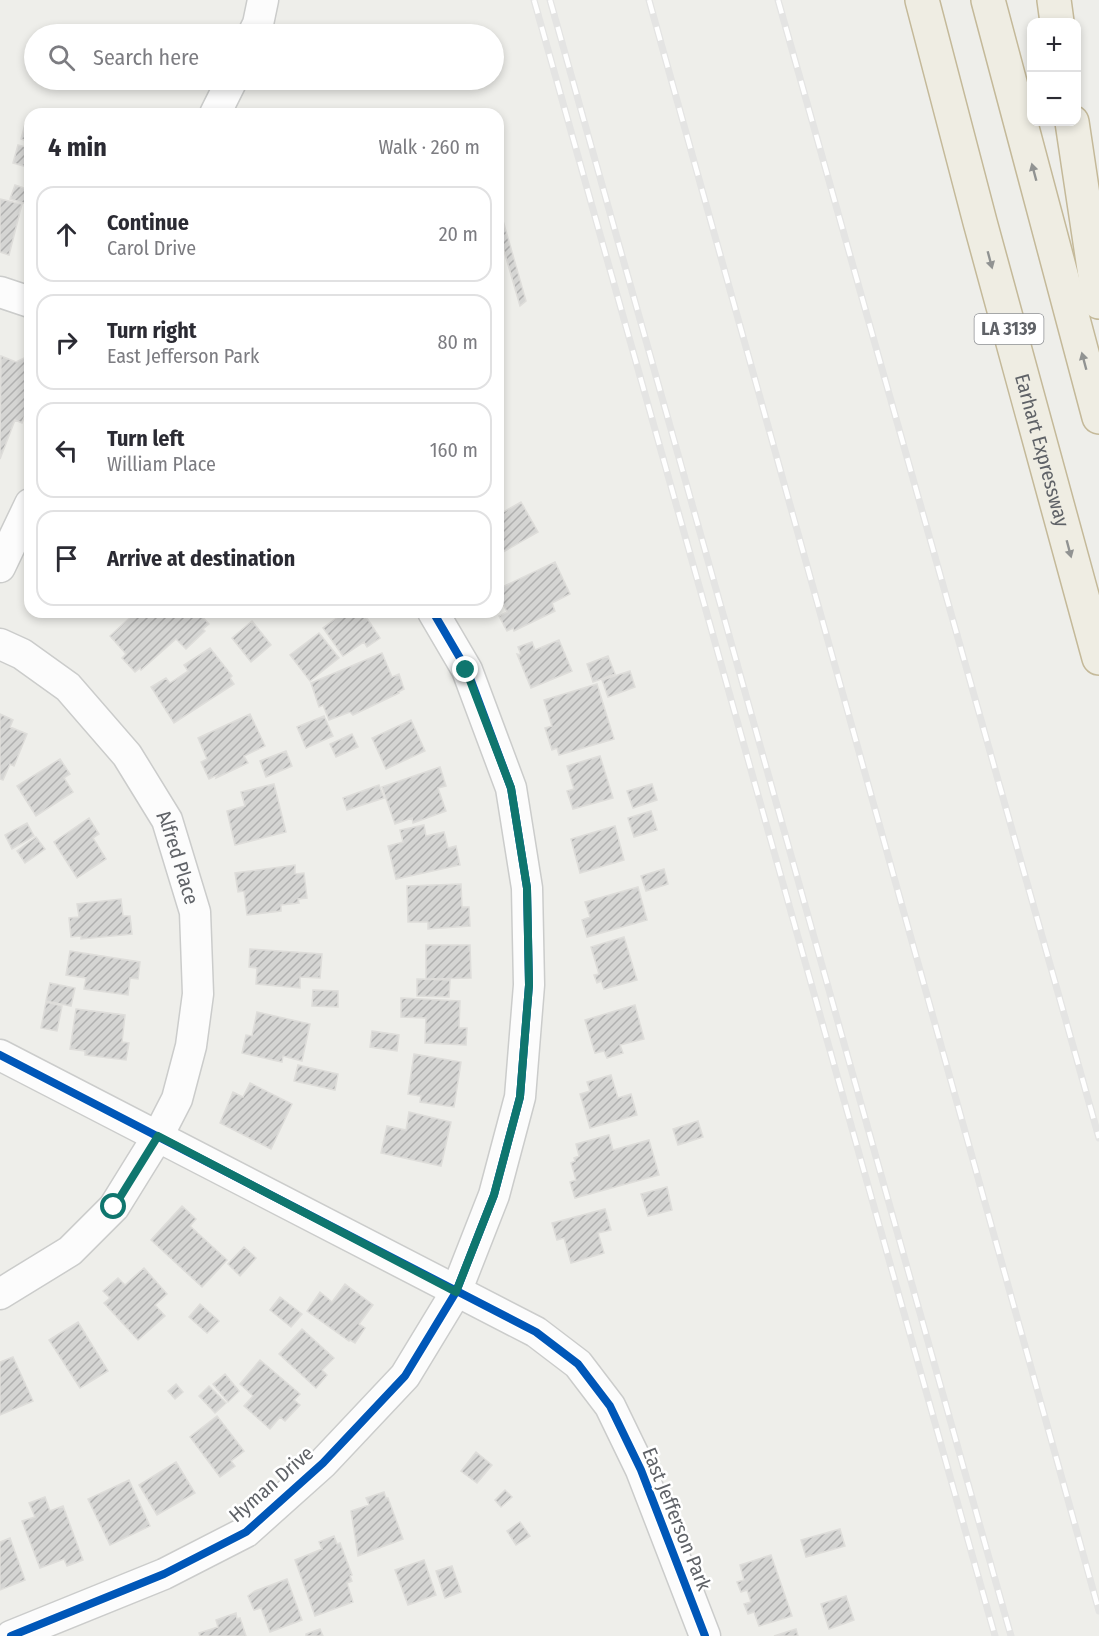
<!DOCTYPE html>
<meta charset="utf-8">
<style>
:root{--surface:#fff;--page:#f7f7f7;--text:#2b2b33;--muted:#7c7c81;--line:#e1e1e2}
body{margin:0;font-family:"Fira Sans Condensed",sans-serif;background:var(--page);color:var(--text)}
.controls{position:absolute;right:18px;top:18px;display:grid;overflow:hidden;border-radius:12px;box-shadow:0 3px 9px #0003}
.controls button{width:54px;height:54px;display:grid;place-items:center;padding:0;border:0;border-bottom:2px solid var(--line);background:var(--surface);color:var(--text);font:30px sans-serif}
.stop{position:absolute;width:18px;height:18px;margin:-14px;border:4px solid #0f766e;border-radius:50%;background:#fff}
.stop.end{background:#0f766e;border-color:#fff;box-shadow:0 2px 6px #0008}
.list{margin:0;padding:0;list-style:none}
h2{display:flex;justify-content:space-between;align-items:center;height:78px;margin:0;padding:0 24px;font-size:26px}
h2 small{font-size:20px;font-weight:400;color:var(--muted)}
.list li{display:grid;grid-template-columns:39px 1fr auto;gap:18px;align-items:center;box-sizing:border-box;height:96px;margin:0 12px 12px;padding:0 12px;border:2px solid var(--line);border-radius:18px}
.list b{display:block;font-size:22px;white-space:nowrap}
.list p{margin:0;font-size:20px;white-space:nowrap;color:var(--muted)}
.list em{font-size:20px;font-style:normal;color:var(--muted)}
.icon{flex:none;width:33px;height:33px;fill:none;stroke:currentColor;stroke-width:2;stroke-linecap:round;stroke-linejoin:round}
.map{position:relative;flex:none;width:1099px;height:1636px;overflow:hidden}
.search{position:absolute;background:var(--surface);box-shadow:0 3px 9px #0003;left:24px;top:24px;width:480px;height:66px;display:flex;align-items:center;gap:15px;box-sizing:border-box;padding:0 21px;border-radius:33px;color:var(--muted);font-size:22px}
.panel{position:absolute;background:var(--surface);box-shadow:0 3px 9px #0003;left:24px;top:108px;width:480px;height:510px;border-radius:18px}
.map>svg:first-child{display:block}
</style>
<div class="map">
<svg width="1099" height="1636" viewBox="0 0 1099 1636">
<defs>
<pattern id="building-hatch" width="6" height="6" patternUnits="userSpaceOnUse" patternTransform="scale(1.5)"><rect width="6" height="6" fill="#d5d5d3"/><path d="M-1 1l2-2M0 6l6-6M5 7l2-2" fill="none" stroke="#b0b0af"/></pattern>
</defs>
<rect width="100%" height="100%" fill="#eeeeea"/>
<path fill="url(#building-hatch)" stroke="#deddda" stroke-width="1.5" d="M25 124 30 126V142L21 139Z
M18 145 30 148V168L13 163Z
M15 185 30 190V205L10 199Z
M0 199 22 204 9 255 0 252Z
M500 210 526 301 520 306 498 230V212Z
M1 356 16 362 24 358 30 361V401L22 423 15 420 0 459Z
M521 502 538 532 498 555V515Z
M555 562 570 594 552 603 555 611 514 631 513 628 507 631 499 616 507 612 498 594V589Z
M136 612H198L209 624 203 629 205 631 186 649 176 639 141 670 140 668 135 672 122 658 126 654 110 636Z
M345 612H363L380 638 367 647 364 642 343 656 323 628Z
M252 621 271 645 251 662 232 638Z
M319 633 339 658 310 681 290 655Z
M559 640 572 671 531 688 517 654 521 655 518 647 532 642 535 650Z
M210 648 232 676 230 678 234 684 174 723 151 687 166 678 170 683 188 671 184 665Z
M382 653 392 677 399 674 404 689 398 692 399 693 353 715 350 712 329 720 323 705 319 707 311 683Z
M608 656 615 674 593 682 587 664Z
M630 671 635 687 608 697 602 680Z
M597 684 614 739 559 755 557 748 552 750 545 728 552 726 544 700Z
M0 714 13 720 10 727 27 734 14 766 10 764 3 780 0 779Z
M250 714 265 746 244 756 248 763 216 778 217 775 209 779 201 762 207 759 198 738Z
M324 716 333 736 306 748 297 727Z
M411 720 425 751 386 769 372 738Z
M352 734 358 747 336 757 330 744Z
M286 751 292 766 266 777 260 761Z
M600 756 613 798 573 809 567 791 574 789 567 766Z
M60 759 70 774 64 778 73 792 36 816 17 786Z
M440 767 446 786 438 788 446 811 413 823 412 818 395 824 382 787Z
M274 784 286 832 235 845 227 811 245 806 241 792Z
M652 784 657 800 633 808 627 791Z
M379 785 384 798 347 810 343 798Z
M651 811 657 830 634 837 628 818Z
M89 818 99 834 93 838 106 859 77 878 54 842Z
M27 823 34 836 12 849 5 835Z
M424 825 426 836 444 832 448 848 456 846 460 865 396 879 388 846 403 842 400 830Z
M615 826 624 860 580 873 571 839Z
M36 837 45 849 25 863 17 851Z
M295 865V874L304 873 307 898 298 899 299 903 281 905V911L247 915 244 891 238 892 235 873Z
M664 869 668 884 646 891 641 876Z
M461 884 462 907H469L470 926 428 929V922H408L407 886Z
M638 887 647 920 587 937 582 920 590 917 585 902Z
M121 899 123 916H130L132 934 81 939V936L71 937 69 918 79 917 77 904Z
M624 937 637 980 604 989 601 981 597 983 594 975 599 974 591 947Z
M426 945H470L471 978 426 979Z
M250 949 322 954 320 978 300 977V988L256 984 257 968 249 967Z
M70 951 140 962 138 979 130 978 128 995 84 989 86 978 66 975Z
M417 979 450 980 449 997 417 996Z
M50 983 75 988 71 1006 46 1001Z
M313 990 338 991V1007L312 1006Z
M401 998 460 1001 459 1028H467L466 1045 425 1043 426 1018 401 1017Z
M46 1002 62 1006 57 1031 41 1028Z
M635 1005 644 1039 620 1045 623 1053 607 1058 604 1051 595 1053 585 1020Z
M76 1009 125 1015 122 1042 129 1043 126 1060 85 1055V1051L70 1049Z
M257 1012 310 1024 302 1061 283 1056 282 1062 242 1053 246 1035 252 1036Z
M372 1031 399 1035 397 1051 370 1047Z
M414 1054 461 1062 454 1107 420 1102 421 1096 408 1094Z
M298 1065 338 1074 335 1090 294 1081Z
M611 1075 618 1098 631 1094 637 1115 590 1128 580 1094 590 1091 587 1082Z
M250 1083 292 1104 271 1149 220 1123 233 1092 243 1097Z
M409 1112 451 1122 441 1166 381 1153 387 1126 406 1130Z
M698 1121 703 1137 678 1145 673 1129Z
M609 1135 613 1150 649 1140 659 1175 575 1198 570 1182 576 1180 571 1163 575 1161 574 1158 579 1156 576 1144Z
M667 1187 672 1210 648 1216 641 1194Z
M182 1206 196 1219 190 1226 227 1260 202 1287 151 1240Z
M605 1209 611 1230 598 1233 604 1253 571 1263 564 1238 557 1240 552 1223Z
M244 1247 256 1258 240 1276 228 1264Z
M144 1268 167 1294 155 1305 165 1316 138 1340 104 1303 110 1298 103 1291 118 1278 125 1285Z
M345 1284 373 1305 359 1324 365 1328 355 1343 350 1340 349 1341 307 1311 320 1292 332 1302Z
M280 1297 302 1314 291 1327 270 1310Z
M200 1304 219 1321 207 1333 189 1317Z
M78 1322 108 1371 80 1388 49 1340Z
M302 1329 334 1358 322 1370 327 1375 316 1388 279 1354Z
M13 1357 33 1401 0 1415V1362Z
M260 1360 300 1394 294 1400 300 1405 285 1421 280 1417 270 1429 244 1406 253 1396 240 1384Z
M225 1374 239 1391 228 1402 213 1384Z
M176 1384 183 1392 175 1399 168 1391Z
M209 1386 226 1403 215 1413 199 1396Z
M217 1416 244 1451 231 1461 235 1466 220 1477 190 1437Z
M476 1452 492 1465 477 1483 461 1471Z
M176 1462 195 1493 157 1515 139 1485Z
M129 1480 150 1526 110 1545 88 1499Z
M505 1490 512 1497 501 1507 495 1500Z
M384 1492 386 1498H388L403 1539 358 1556 351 1511 369 1505 366 1498Z
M45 1497 50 1511 63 1506 83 1560 67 1566 64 1559 40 1568 22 1521 35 1517 29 1503Z
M520 1522 530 1536 516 1545 507 1531Z
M840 1529 845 1546 806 1557 801 1540Z
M334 1536 337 1544 340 1543 352 1575 350 1576 352 1581 347 1583 353 1602 315 1616 295 1560 322 1549 319 1542Z
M10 1538 25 1580 0 1590V1542Z
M771 1555 792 1616 759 1626 754 1612 748 1614 744 1604 751 1602 747 1590 741 1592 737 1582 744 1580 740 1565Z
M424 1560 436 1595 408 1605 395 1570Z
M452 1566 461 1592 445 1598 436 1571Z
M287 1579 302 1620 270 1632 261 1608 254 1610 248 1596 255 1591Z
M846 1596 854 1620 829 1629 821 1604Z
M236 1613 237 1619 240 1618 246 1636H200L199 1633 218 1627 216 1620Z
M320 1629 323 1636H306V1634Z
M796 1629 798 1636H774Z"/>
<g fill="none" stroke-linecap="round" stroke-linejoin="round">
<g stroke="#cbcccb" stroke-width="33">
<g id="street">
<path d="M253 34 258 24 263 0"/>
<path d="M215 114 232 80"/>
<path d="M0 292 30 302"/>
<path d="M0 567 30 504"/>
<path id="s1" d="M0 644 22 654 68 687 127 755 167 820 195 912 198 994 191 1046 177 1099 158 1136 114 1207 70 1251 0 1294"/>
<path d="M0 1055 536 1332 578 1364 610 1406 641 1470 705 1636"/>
<path d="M11 1636 164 1574 246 1532 323 1463 405 1376 456 1292 494 1195 520 1097 529 985 527 888 511 788 467 670 433 612"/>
</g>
</g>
<g stroke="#c4b999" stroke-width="36">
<g id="highway">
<path id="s2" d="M922 0 980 222 1099 658"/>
<path d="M988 0 1099 417"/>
<path d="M1054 0 1057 22"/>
<path d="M1072 122 1099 302"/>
</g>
</g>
<use href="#street" stroke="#fcfcfc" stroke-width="30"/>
<use href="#highway" stroke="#efede3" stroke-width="33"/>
<g stroke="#e4e4e3" stroke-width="7">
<path id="rail" d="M534 0 995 1636
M550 0 1011 1636
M649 0 1099 1611
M778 0 1099 1138"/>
</g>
<use href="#rail" stroke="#fff" stroke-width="4.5" stroke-dasharray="14" stroke-linecap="butt"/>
<g stroke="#fff" stroke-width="11">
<path id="cycleway" d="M0 1055 536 1332 578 1364 610 1406 641 1470 705 1636
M11 1636 164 1574 246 1532 323 1463 405 1376 456 1292 494 1195 520 1097 529 985 527 888 511 788 467 670 433 612"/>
</g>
<use href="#cycleway" stroke="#0057b8" stroke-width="8"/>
</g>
<defs><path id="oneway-solid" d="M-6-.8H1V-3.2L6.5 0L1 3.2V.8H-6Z" transform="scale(1.5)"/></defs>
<g fill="#919392">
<use href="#oneway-solid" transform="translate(1034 172) rotate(-105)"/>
<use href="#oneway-solid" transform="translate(990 260) rotate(75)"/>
<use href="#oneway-solid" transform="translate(1084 361) rotate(-105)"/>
<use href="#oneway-solid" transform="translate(1069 549) rotate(75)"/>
</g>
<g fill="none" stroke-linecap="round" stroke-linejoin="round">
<path stroke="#0f766e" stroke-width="8" d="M114 1207 158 1136 456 1292 494 1195 520 1097 529 985 527 888 511 788 466 670"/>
</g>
<g text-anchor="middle" stroke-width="5" stroke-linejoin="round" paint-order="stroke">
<rect fill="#fff" stroke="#8f9195" stroke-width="1.5" x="974.5" y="314" width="69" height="30" rx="4.5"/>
<g font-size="18" font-weight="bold" fill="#5f6267">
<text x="1009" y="335">LA 3139</text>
</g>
<g font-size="20" fill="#5f6267" stroke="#fff">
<text dy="7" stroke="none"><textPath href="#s2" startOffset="466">Earhart Expressway</textPath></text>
<text dy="7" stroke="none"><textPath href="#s1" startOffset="286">Alfred Place</textPath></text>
<text transform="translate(271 1484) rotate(-41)" y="7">Hyman Drive</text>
<text transform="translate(677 1519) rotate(68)" y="7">East Jefferson Park</text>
</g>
</g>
</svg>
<div class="controls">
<button>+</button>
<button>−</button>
</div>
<div class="stop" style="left:114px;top:1207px"></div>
<div class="stop end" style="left:466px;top:670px"></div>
<div class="search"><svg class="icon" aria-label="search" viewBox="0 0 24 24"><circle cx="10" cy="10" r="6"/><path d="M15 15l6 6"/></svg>Search here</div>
<section class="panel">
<h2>4 min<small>Walk · 260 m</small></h2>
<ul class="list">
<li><svg class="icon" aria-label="ahead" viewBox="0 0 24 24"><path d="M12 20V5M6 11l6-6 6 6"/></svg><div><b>Continue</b><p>Carol Drive</p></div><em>20 m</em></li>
<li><svg class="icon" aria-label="right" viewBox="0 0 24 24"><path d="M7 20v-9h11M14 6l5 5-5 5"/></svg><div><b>Turn right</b><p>East Jefferson Park</p></div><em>80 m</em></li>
<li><svg class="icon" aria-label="left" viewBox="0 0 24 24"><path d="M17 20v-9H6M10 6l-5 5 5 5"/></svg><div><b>Turn left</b><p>William Place</p></div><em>160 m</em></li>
<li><svg class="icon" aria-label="arrive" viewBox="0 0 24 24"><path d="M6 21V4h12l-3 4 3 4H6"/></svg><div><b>Arrive at destination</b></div></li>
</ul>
</section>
</div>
